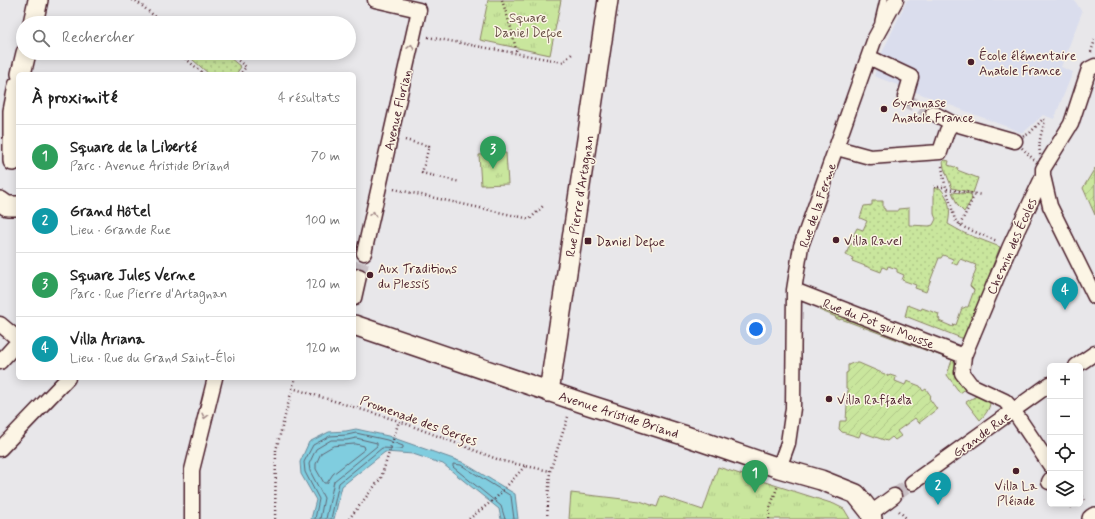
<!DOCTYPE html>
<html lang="fr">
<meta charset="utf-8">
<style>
:root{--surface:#fff;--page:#f6f6f6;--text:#222;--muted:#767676;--line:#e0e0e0;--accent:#4a1f2b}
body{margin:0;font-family:Mynerve,sans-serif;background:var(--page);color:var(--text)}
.controls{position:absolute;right:12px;bottom:12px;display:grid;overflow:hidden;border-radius:6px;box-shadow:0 2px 10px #0003}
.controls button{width:36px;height:36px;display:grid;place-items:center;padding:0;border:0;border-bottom:1px solid var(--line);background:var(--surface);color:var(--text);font:20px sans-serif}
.you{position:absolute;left:756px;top:329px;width:14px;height:14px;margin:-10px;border:3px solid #fff;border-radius:50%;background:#1a73e8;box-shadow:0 0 0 6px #1a73e833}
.badge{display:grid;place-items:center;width:26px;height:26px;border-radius:50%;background:var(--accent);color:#fff;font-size:13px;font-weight:700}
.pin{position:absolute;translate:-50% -33px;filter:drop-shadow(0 1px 2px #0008)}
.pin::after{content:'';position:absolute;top:21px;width:14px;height:12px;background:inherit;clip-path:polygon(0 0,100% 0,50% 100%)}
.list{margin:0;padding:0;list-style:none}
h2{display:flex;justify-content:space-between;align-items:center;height:52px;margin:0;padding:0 16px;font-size:17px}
h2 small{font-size:13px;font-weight:400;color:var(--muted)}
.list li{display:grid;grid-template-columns:26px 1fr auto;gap:12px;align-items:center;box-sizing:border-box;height:64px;padding:0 16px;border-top:1px solid var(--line)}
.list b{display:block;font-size:15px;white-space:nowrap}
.list p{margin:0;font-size:13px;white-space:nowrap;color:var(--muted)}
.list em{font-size:13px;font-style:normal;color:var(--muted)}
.icon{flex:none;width:22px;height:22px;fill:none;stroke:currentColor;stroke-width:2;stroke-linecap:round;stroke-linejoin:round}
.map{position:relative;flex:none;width:1095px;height:519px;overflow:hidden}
.search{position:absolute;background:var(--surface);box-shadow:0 2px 10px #0003;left:16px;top:16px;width:340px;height:44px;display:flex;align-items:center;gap:10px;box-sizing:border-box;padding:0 14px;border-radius:22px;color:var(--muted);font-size:15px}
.panel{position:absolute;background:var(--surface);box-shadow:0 2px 10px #0003;left:16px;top:72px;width:340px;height:308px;border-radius:6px}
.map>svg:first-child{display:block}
</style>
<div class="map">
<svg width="1095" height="519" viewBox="0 0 1095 519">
<defs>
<pattern id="grass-dots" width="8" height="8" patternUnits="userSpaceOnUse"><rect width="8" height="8" fill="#c9e69d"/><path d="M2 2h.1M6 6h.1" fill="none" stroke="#aec587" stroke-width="1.8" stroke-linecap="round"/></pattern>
<pattern id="park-tufts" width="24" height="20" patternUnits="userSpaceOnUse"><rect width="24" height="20" fill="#c9e69d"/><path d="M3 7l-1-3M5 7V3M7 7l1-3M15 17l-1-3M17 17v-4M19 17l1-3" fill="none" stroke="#aec587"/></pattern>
<pattern id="garden-furrows" width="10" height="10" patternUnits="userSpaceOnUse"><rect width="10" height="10" fill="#c9e69d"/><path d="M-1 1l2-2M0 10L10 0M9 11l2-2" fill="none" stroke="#aec587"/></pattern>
</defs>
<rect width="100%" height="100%" fill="#e8e7ea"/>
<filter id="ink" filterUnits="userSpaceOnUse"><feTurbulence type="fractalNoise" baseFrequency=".025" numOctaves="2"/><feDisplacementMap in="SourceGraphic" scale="8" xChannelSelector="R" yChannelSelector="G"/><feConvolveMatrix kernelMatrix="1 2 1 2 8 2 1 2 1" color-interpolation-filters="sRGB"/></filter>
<g filter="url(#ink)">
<path fill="#dadded" d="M907 0H1072L1075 1 1082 12 1061 67 1073 72 1054 119 1043 115 1023 133 874 76 880 57Z"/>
<path fill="url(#grass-dots)" stroke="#8a8264" d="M185 53H224L241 67 236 74H209Z
M945 160 949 161 948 165 958 168 957 170 978 178 973 193 952 188 944 168 943 161Z
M934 188H940C950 199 951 210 948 224L964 233 1000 247 991 270 985 300 969 341 905 316 908 305 921 310 922 308 939 314 938 318 940 319 939 321 953 327 954 324 956 325 962 308H964L965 307H968L974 290 970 286 976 269 975 268 976 265 960 259 957 265 952 263 953 259 943 255 941 258H939L926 292 915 288 916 285 902 280 904 275 897 272V269L888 266 887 269 883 267 881 272 852 261 853 258 846 255 850 244H853L855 237 853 236 857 228 863 230 867 221 860 218 864 206 872 205V201H883V208L885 209V211H898V209L909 208V225L929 226 933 225 936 219 934 214Z
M952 192 971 194 972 199 964 212 958 206Z
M821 303 956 354 967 388 960 393 947 375 952 360 841 319 840 320 835 318 836 317 819 310Z
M978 395 990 402C990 409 985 415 980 420L966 402Z"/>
<path fill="url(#park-tufts)" stroke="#8a8264" d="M488 0H561L550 55 480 40Z
M506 153 508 184 481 185 479 155Z
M718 467 834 504 844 509 850 519H569L571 493 640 501 657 507 661 496 703 510Z"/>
<path fill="url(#garden-furrows)" stroke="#8a8264" d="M1095 168V215L1083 188Z
M853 363H859L889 376 890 375 896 377 895 381 905 385 907 381 920 386 923 391 926 389 931 396 929 398 937 409 919 423 915 418 897 431 901 436 895 440 892 437 887 441 861 432 859 437 842 432 839 429 840 421H846L848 389 846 388V373L848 372V365Z"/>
<path fill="#80cddf" stroke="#6a8797" d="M356 429 388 436 462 462 515 494 518 519H501L499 509 443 464 413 454 385 452 342 486 334 519H311L316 500 301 474 300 462 309 442 329 432 346 431Z"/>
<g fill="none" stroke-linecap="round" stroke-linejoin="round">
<path stroke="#606573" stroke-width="1" d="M356 444 364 446 365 449 333 474 327 483H324L316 469V464L321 453 333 446Z
M315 519 319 499 305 472 304 462 313 445 330 436 347 435 356 433 387 440 403 446V448L401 449 382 448 339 483 331 519
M320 519 324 498 310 471 309 464 316 449 331 440H347L356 438 377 443V446L334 481 326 519
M505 519 501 506 453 467V464L461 465 511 496 514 519"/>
<path stroke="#c8bfc4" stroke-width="14" stroke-dasharray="14 7" stroke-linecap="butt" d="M905 97 904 100 933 113
M359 276 364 253
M894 496 912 483"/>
<g stroke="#4a1f2b" stroke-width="10">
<path id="lane" d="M879 21 884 0"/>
</g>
<g stroke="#4a1f2b" stroke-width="17">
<path id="street" d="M875 60 911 77 905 97
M933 113 952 123
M837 148 870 157 940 152 947 131 952 123 1015 141
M1043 176 1050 206 1095 297
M364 253 419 10 375 0
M794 290 964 356
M354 298 359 276
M0 324 18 339
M0 362 18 342
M1076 366 1095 353
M0 449 68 378
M1050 465 1013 410 1005 401 971 385 962 373 964 356 1010 246 1043 176V169L1071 124 1089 69 1095 66
M779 468 788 443 793 408 794 290 801 246 875 38 896 0
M1049 482 1050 480
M912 483 1050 384
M871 513 894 496
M192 519V470L215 378"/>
</g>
<g stroke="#4a1f2b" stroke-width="22">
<path id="secondary" d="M33 23 38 0
M21 74 26 53
M13 161V111L18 86
M0 201 7 206H18
M354 325 589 405 683 435 779 468 821 480 856 494 871 513 872 519
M549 392 608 0
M1092 519 1095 517"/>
</g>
<path stroke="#4a1f2b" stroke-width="2.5" stroke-dasharray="1 3" stroke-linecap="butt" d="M132 0 136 1 163 23
M502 0 511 28 517 54
M428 37 563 62 573 53
M1091 52 1095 40
M180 53V54L204 74
M229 53 246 67 240 74
M1044 119 1045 121C1038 142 1038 148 1043 169L1015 141 1030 133 1041 121Z
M405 140 429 146 422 173 460 182
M942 166 944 180 955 220 963 227 997 241
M934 187H946
M394 189 530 219 543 206
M947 189 982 195
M960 225 975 194
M292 388 399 421 502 461 550 471
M1080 493 1085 500
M1069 504 1071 508
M899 511 907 519
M275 519 276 450 295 378
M349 519 381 478 399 421
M469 519 496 498 525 466
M547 519 550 471 568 417
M769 519V511L778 485"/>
<use href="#lane" stroke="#fcf5e5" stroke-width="7"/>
<use href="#street" stroke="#fcf5e5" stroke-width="14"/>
<use href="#secondary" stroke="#fcf5e5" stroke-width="19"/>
</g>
<defs><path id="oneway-chevron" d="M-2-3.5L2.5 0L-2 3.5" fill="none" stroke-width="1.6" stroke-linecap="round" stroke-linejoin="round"/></defs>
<g stroke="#a38a88">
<use href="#oneway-chevron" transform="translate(411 47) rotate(-77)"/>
<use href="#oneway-chevron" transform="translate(373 214) rotate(-77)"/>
<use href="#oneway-chevron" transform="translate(205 416) rotate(104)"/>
</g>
</g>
<g fill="#4a1f2b" stroke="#fcf5e5" stroke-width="1.5">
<circle cx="971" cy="62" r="4"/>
<circle cx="884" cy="109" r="4"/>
<circle cx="836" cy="240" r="4"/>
<rect x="584" y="237" width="8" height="8" rx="2"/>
<circle cx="370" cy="275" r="4"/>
<circle cx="829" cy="399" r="4"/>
<circle cx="1016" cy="471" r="4"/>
</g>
<g text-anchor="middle" stroke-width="3" stroke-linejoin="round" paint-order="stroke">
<g font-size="13" fill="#6a5148" stroke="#fcf5e5">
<text x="528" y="22">Square<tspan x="528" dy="15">Daniel Defoe</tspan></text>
</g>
<g font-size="13" fill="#4a1f2b" stroke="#fcf5e5" text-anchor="start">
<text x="979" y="60">École élémentaire<tspan x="979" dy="15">Anatole France</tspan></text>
<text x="892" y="107">Gymnase<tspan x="892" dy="15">Anatole France</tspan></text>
<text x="844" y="245">Villa Ravel</text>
<text x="596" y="246">Daniel Defoe</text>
<text x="378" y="273">Aux Traditions<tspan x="378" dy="15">du Plessis</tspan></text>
<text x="837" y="404">Villa Raffaëla</text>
<text x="1016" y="490" text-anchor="middle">Villa La<tspan x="1016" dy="15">Pléiade</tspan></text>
</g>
<g font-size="13" fill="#4a1f2b" stroke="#fcf5e5">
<text transform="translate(397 110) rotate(-77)" y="5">Avenue Florian</text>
<text transform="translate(579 196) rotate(-81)" y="5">Rue Pierre d'Artagnan</text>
<text transform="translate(817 205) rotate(-71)" y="5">Rue de la Ferme</text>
<text transform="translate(1011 246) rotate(-66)" y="5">Chemin des Écoles</text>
<text transform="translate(879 323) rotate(21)" y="5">Rue du Pot qui Mousse</text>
<text transform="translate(619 414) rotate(18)" y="5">Avenue Aristide Briand</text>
<text transform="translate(419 420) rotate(20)" y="5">Promenade des Berges</text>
<text transform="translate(981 434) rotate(-36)" y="5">Grande Rue</text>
</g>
</g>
</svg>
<div class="controls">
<button>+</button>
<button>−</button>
<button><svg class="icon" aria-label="locate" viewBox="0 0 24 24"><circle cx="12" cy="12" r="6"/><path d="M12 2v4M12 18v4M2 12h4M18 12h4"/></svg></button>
<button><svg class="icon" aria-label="layers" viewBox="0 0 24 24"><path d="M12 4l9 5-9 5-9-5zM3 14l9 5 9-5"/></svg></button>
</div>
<div class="you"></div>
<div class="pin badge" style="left:755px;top:493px;background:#2e9e5b">1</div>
<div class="pin badge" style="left:938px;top:505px;background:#0f9aa8">2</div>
<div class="pin badge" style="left:493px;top:169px;background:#2e9e5b">3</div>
<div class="pin badge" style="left:1065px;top:310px;background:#0f9aa8">4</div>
<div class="search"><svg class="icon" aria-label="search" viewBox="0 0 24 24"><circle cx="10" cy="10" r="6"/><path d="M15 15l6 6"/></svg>Rechercher</div>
<section class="panel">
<h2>À proximité<small>4 résultats</small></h2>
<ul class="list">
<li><span class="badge" style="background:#2e9e5b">1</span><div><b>Square de la Liberté</b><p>Parc · Avenue Aristide Briand</p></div><em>70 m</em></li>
<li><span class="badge" style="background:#0f9aa8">2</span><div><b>Grand Hôtel</b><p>Lieu · Grande Rue</p></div><em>100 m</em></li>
<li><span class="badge" style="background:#2e9e5b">3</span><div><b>Square Jules Verne</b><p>Parc · Rue Pierre d'Artagnan</p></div><em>120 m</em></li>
<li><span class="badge" style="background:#0f9aa8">4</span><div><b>Villa Ariana</b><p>Lieu · Rue du Grand Saint-Éloi</p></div><em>120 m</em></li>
</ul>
</section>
</div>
